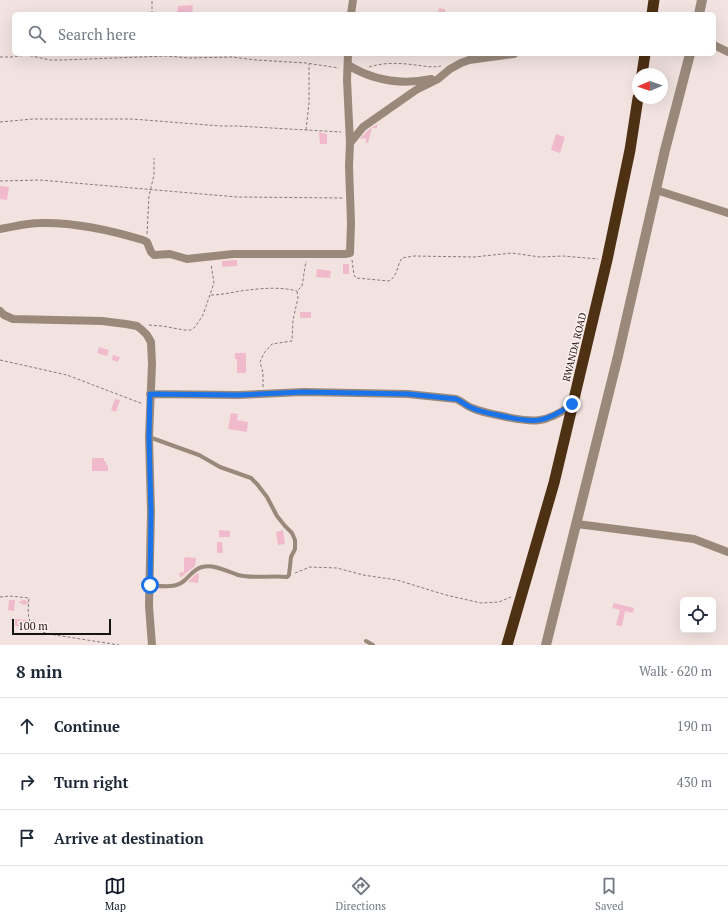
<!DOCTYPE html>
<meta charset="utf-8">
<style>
:root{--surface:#fff;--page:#f2f2f3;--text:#1f2937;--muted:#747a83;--line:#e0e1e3;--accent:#111827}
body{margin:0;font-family:"PT Serif",serif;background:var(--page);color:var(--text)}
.controls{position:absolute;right:12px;bottom:12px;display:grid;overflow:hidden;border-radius:6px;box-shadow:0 4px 16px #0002}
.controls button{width:36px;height:36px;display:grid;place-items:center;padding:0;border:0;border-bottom:1px solid var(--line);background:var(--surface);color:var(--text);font:20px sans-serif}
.compass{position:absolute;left:632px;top:68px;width:36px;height:36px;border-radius:50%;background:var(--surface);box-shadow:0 4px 16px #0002;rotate:268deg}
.scale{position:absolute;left:12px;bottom:10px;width:99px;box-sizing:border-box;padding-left:4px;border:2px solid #181313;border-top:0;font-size:11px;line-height:14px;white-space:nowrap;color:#181313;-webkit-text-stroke:3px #fff0ed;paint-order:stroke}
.stop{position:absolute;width:12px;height:12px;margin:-9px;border:3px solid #1a73e8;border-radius:50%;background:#fff}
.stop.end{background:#1a73e8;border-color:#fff;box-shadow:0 1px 4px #0008}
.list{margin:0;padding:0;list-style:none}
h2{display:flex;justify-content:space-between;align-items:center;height:52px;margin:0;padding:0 16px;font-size:17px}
h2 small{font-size:13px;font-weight:400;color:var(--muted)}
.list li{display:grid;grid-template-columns:26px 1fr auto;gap:12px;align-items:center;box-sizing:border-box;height:56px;padding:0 16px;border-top:1px solid var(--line)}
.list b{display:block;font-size:15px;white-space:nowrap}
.list em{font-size:13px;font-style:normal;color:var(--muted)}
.icon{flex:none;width:22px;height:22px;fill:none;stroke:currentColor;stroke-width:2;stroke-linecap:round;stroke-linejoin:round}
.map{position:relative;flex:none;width:728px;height:645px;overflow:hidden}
.search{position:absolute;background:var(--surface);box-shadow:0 4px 16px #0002;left:12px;right:12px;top:12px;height:44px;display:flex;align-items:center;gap:10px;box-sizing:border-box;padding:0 14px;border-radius:6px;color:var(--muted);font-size:15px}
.sheet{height:220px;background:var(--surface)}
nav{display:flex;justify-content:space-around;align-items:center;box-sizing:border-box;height:56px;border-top:1px solid var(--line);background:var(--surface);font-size:11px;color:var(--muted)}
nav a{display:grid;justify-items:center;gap:2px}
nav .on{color:var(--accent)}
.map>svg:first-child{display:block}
</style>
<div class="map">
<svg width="728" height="645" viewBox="0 0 728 645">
<rect width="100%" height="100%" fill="#f2e3e0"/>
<path fill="#f0bacc" d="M193 5 192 14H177L178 6Z
M439 8 445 9V14H438Z
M377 124V128H372L368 143H366V138L360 139 367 131Z
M319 132 327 134V144H320Z
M556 134 565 137 560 153 551 150Z
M0 186 9 187 7 200 0 199Z
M237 260V266L222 267V261Z
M343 264H349V274H343Z
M317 269 331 271 330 278 316 277Z
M300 312H311V318H300Z
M99 347 109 350 107 356 97 353Z
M235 353H246V373H237V359H235Z
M113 355 120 357 118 362 112 360Z
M115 399 120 400 116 412 111 410Z
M231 413 238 414 237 420 248 422 247 432 228 429Z
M92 458H104V461H106V465H108V471H92Z
M219 530 230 531V537H219Z
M283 530 285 544 278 545 276 532Z
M217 542H222L223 553H217Z
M187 557 196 558 195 566 180 578 179 573 184 572V558Z
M197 573 199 574 198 583 188 582Z
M9 600H15L14 611 8 610Z
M24 600H25L29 603 24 605 18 602Z
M614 603 634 608 633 613 625 611 622 626 616 625 620 610 612 608Z
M15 619 28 620 27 627 15 626Z"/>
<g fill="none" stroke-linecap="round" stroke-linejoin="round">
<path stroke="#857b7a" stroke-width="1" stroke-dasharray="3 2" stroke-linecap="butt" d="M152 14V0
M0 57H11L27 55 50 60H63L166 56 189 58 232 57 256 60 306 63 339 68
M369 67C385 62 400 63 416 65 424 66 433 68 441 66
M0 122 33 119H132L221 126H237L341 132
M306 130 309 103V64
M0 181 40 180 237 197 343 198
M147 234 149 196 154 175V158
M352 260 354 275 356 278 389 281C398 276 397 265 402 258L414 256 474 257 512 253 540 257 563 256 598 259
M211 295C224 295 236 291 249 290 264 288 282 287 297 291
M149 325 162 326 184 330H191L195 327 203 315 214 283 211 264
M0 360 67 375 143 404
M263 387V373L260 362 264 353 272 344 292 341 293 320 298 298 297 291 302 286 306 261
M295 573 310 567 337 568 363 575 397 580 446 595 481 603 499 602 511 597
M0 597 10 596 29 598C27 618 27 628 49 634L119 645"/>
<path stroke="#9a897b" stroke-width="4" d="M149 437 199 455 220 467 251 478 257 484 267 497 277 516 285 526 292 533 295 540V549L291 557 289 575 287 577C271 575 253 579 238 575 226 571 214 564 202 567 194 569 191 575 185 580 176 589 161 586 150 585
M366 641 373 645"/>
<path stroke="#9a897b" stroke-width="8" d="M351 14 353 0
M714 45 728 52
M348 65C374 81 402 85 431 79
M350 143 363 127 416 90 438 79 450 69 461 63 469 60 514 54
M656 190 728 213
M0 229C13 227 26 223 40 223 74 222 110 230 143 240L147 242 151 252 154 255 170 254 187 259 233 254H345L350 253 351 223 349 166 350 143 347 80 348 54
M0 311 4 315 13 319 102 321 126 324 137 326 142 330 147 335 151 342 152 364 149 437 151 512 149 606 152 645
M150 394 238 395 303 392 408 394 456 399C462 401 466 406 472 408 481 412 492 414 502 416 533 423 545 424 572 405
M577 524 694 539 728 552"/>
<path stroke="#9a897b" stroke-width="10" d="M699 14 702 0
M546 645 618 356 665 150 690 54"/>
<path stroke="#4e3013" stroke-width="11" d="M652 14 654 0
M642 74 645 54
M507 645 554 483 607 260 630 150 638 98"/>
</g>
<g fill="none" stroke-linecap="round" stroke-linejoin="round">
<path stroke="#1a73e8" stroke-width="5" d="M150 585 151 512 149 437 150 394 238 395 303 392 408 394 456 399C462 401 466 406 472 408 481 412 492 414 502 416 533 423 545 424 572 404"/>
</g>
<g text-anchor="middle" stroke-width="3" stroke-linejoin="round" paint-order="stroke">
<g font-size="10" fill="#181313" stroke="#fff0ed">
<text transform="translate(574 347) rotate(-76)" y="4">RWANDA ROAD</text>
</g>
</g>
</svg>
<div class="controls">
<button><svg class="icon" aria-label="locate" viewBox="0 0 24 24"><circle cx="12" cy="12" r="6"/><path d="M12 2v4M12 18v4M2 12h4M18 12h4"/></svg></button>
</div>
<svg class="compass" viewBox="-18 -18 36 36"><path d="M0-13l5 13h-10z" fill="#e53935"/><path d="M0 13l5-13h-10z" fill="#747a83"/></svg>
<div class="scale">100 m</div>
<div class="stop" style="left:150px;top:585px"></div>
<div class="stop end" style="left:572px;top:404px"></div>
<div class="search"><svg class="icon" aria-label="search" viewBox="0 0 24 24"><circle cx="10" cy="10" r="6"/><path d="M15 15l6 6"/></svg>Search here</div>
</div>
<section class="sheet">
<h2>8 min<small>Walk · 620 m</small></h2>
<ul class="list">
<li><svg class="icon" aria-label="ahead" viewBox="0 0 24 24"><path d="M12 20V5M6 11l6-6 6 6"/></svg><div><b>Continue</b></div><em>190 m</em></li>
<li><svg class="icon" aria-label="right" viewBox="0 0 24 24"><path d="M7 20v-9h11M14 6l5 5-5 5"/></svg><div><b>Turn right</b></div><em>430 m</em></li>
<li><svg class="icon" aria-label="arrive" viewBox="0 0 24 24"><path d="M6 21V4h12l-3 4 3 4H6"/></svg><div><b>Arrive at destination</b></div></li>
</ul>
</section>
<nav>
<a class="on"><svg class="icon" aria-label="map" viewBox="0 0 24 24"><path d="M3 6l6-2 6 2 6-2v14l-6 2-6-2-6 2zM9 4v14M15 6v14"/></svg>Map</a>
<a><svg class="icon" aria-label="directions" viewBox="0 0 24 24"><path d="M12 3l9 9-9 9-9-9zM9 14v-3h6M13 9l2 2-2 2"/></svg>Directions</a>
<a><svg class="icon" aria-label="saved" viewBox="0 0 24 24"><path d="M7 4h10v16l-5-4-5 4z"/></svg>Saved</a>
</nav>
